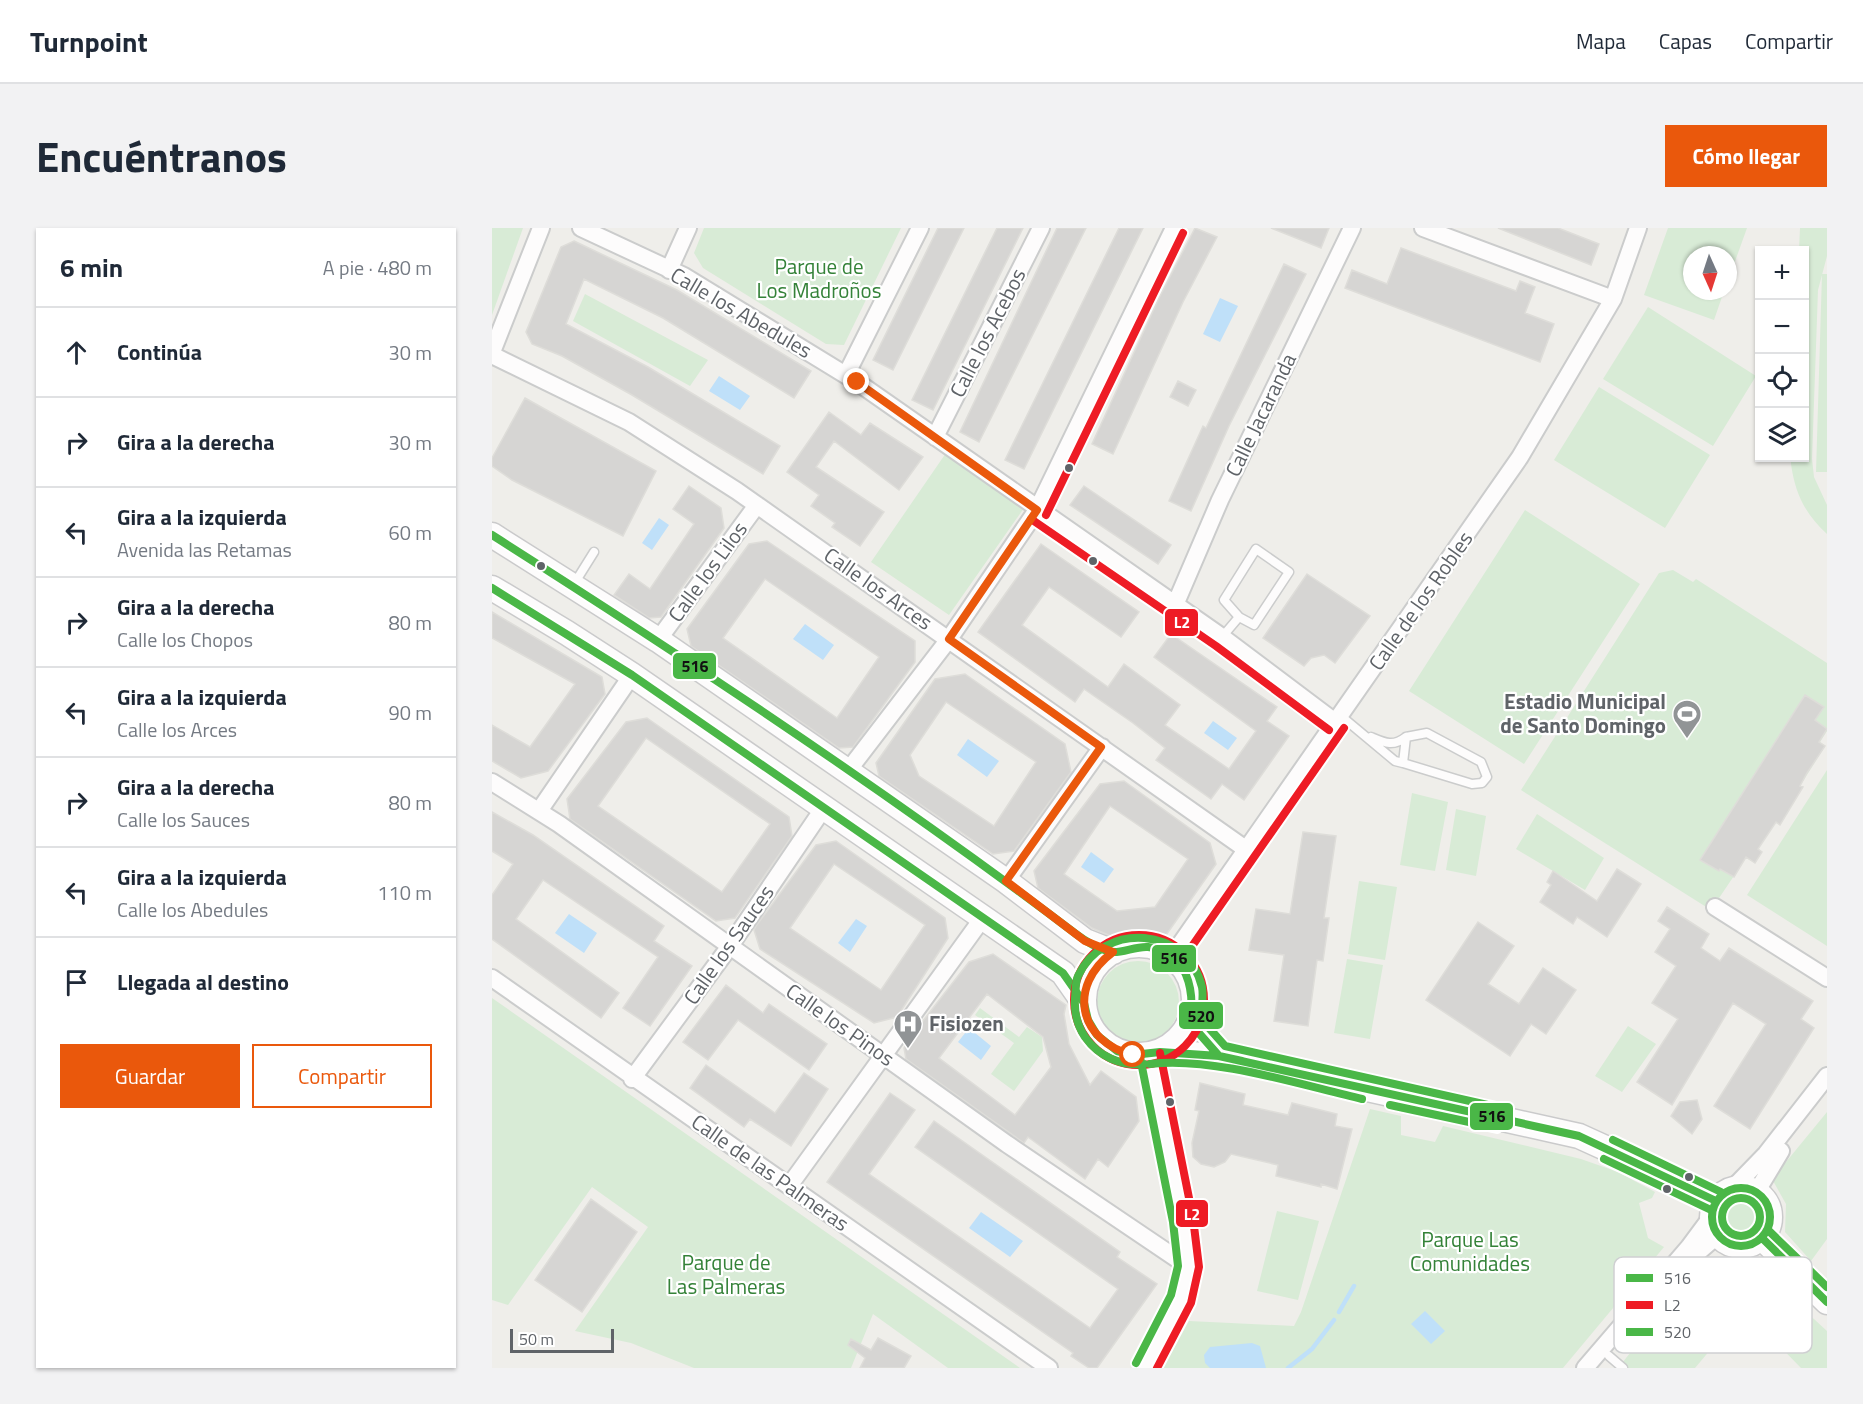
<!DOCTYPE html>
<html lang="es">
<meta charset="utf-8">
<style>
:root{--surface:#fff;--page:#f2f2f3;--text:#1f2937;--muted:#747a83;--line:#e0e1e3;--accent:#ea580c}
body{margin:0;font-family:"Titillium Web",sans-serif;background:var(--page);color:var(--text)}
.controls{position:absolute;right:18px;top:18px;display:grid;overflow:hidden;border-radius:0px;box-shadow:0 2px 4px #0004}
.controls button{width:54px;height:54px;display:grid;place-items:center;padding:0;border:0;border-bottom:2px solid var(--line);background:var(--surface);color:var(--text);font:30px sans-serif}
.compass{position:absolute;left:1191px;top:18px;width:54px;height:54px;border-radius:50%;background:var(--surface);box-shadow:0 2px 4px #0004;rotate:177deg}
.scale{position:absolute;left:18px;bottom:15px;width:104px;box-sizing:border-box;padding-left:6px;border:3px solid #5f6368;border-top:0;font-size:16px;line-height:21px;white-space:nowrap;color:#5f6368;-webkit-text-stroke:4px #fff;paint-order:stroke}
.stop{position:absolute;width:18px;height:18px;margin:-14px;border:4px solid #ea580c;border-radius:50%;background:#fff}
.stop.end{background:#ea580c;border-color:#fff;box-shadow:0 2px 6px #0008}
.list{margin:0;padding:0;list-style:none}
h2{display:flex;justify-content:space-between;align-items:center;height:78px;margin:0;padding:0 24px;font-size:26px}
h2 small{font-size:20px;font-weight:400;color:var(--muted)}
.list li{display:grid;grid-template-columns:39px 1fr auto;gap:18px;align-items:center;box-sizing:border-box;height:90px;padding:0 24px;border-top:2px solid var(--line)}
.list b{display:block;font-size:22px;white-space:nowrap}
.list p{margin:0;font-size:20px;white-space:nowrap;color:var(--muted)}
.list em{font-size:20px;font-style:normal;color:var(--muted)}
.actions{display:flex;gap:12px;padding:18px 24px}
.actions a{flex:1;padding:14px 0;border:2px solid var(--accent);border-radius:0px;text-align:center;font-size:21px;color:var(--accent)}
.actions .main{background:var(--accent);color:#fff}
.icon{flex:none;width:33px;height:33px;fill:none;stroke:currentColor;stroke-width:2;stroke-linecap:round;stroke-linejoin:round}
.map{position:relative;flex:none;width:1335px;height:1140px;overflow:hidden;border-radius:0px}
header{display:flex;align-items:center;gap:36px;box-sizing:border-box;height:84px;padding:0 30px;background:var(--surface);border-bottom:2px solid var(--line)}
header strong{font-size:28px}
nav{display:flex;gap:33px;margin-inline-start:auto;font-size:21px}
.intro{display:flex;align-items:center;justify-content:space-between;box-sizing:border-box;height:144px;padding:0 36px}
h1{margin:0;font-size:42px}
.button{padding:15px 27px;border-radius:0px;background:var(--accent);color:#fff;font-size:21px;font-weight:700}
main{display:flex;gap:36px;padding:0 36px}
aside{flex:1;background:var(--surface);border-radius:0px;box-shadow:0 2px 4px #0004}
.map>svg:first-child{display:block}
</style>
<header>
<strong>Turnpoint</strong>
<nav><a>Mapa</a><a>Capas</a><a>Compartir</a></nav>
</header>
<div class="intro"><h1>Encuéntranos</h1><a class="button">Cómo llegar</a></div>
<main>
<aside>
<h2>6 min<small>A pie · 480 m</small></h2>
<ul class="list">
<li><svg class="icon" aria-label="ahead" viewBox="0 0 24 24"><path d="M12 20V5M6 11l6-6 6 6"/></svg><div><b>Continúa</b></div><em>30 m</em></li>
<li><svg class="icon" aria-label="right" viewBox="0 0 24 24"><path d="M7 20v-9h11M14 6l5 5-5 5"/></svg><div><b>Gira a la derecha</b></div><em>30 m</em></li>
<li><svg class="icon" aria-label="left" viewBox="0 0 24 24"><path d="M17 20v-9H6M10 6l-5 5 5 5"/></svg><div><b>Gira a la izquierda</b><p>Avenida las Retamas</p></div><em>60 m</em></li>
<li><svg class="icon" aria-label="right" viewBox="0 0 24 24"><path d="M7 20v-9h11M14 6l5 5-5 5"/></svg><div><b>Gira a la derecha</b><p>Calle los Chopos</p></div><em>80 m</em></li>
<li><svg class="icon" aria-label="left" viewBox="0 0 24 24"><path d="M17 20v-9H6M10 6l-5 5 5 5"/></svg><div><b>Gira a la izquierda</b><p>Calle los Arces</p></div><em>90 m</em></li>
<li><svg class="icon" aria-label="right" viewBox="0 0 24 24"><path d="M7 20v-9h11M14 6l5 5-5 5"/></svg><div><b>Gira a la derecha</b><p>Calle los Sauces</p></div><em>80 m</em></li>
<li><svg class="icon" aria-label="left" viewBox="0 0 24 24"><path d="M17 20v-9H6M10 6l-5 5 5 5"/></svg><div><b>Gira a la izquierda</b><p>Calle los Abedules</p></div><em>110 m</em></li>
<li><svg class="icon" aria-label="arrive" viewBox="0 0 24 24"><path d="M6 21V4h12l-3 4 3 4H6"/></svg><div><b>Llegada al destino</b></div></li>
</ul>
<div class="actions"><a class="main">Guardar</a><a>Compartir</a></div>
</aside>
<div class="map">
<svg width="1335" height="1140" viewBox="0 0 1335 1140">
<rect width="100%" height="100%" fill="#efeeea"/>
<path fill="#d8ebd6" d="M0 0H31L0 87Z
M212 0H409L352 117 334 116 211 40 202 25Z
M1176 0H1255L1236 53V27H1200V63H1232L1222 92 1152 67Z
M1308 0H1335V28L1326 62 1320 231 1322 249 1335 277V306C1313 286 1303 265 1299 236V230H1312V22H1307Z
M1330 46H1335V244H1324Z
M93 66 216 132 198 158 81 93Z
M1156 79 1264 148 1221 218 1111 151Z
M1107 159 1218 227 1173 300 1062 232Z
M454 225 532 280 457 387 379 334Z
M1033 282 1148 356 1032 536 917 463Z
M1181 342 1201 354 1204 351 1335 435V503L1328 514 1333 518 1308 558 1311 559 1288 597 1283 594 1266 621 1270 624 1263 635 1254 630 1219 682 1029 562 1167 345Z
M1335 542V718L1255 667Z
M920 565 956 574 943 643 908 637Z
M964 581 994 588 984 648 954 642Z
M1045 586 1112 630 1093 662 1024 621Z
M867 653 905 659 893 732 856 726Z
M855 731 891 737 878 811 842 805Z
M605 774a41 41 0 1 1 82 0a41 41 0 1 1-82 0Z
M0 770 528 1140H456L381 1086 359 1140H202L139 1115 83 1103 156 999 100 959 16 1077 0 1072Z
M488 780 527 809 535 799 550 809 551 823 522 863 499 846 522 815 483 787Z
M1136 798 1164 816 1130 864 1103 848Z
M878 881 909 888V907L943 914 951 898 1089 931 1126 944 1163 964 1160 970 1147 975 1156 1010 1172 1019 1071 1140H671L697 1093 802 1098 809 1084Z
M1335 884V1011L1319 1033 1293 1004 1294 976 1280 951Z
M1231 988a18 18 0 1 1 36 0a18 18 0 1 1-36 0Z
M785 983 827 993 806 1072 765 1063Z
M1214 1031 1263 1037 1335 1103V1140H1309L1252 1082 1203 1140H1126Z"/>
<path fill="#bfe0f9" d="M728 70 746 78 728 114 711 106Z
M227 148 258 168 248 182 217 163Z
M167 290 177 297 160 322 150 315Z
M313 396 342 417 331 432 301 411Z
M721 493 745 510 736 522 712 505Z
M476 511 507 533 495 549 465 527Z
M599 624 622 641 612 655 589 639Z
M77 686 105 705 92 725 63 705Z
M364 691 375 698 358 724 346 715Z
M477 800 499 818 489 832 466 814Z
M489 984 531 1013 518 1029 477 1000Z
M933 1083 953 1103 939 1116 919 1096Z
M760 1115 768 1118 774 1140H718L713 1135 712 1127 718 1119Z"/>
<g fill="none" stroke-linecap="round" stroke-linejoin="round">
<path stroke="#bfe0f9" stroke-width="4.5" d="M847 1084 862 1058
M796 1140 820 1121 842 1092"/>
</g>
<path fill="#d6d5d3" stroke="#deddd9" stroke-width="1.5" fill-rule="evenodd" d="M446 0H472L401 142 381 132Z
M505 0H531L441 182 420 172Z
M565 0H594L487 214 468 204Z
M627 0H651L532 241 513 232Z
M703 0 725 9 691 74 621 226 600 216 667 70Z
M779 0H837L829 20Z
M1006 0H1066L1107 16 1099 37Z
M82 13 185 62 319 143 302 170 171 90 92 51 74 96 156 139 288 218 271 246 140 167 70 128 40 116 34 104 69 19Z
M909 20 1024 63 1028 53 1043 59 1033 85 1062 96 1048 134 853 60 860 42 895 56Z
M792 36 814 46 737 198 699 283 677 273 711 198 714 200Z
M686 153 704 162 696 178 678 169Z
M33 170 164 243 131 308 20 252 0 238V230Z
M337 184 369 207 378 195 431 229 407 262 342 213 324 239 392 284 368 318 340 299 343 295 319 278 327 267 295 244Z
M197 258 229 280 232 300 169 389 157 390 122 367 137 346 158 361 202 296 181 281Z
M592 258 679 317 666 336 578 277Z
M275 313 423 413V434L361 519 347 520 199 418 195 401 257 316ZM273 351 387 429 345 490 231 410Z
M549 316 647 384 629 409 557 359 530 397 616 459 632 436 688 477 673 497 737 541 764 503 662 429 679 406 785 479 775 493 797 508 752 572 730 556 719 571 664 532 673 520 641 495 592 461 583 474 486 404Z
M815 346 878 388 843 435 832 427 819 430 812 438 771 410Z
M0 384 110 449 113 466 56 543 29 550 0 533V497L38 519 83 456 0 410Z
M473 446 573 516 579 544 522 623 501 626 387 548 384 535 443 451ZM454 474 544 534 502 598 427 548 418 527Z
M1313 467 1332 479 1323 492 1335 501 1327 514 1333 518 1315 545 1308 558 1311 559 1288 597 1284 594 1266 621 1270 624 1263 635 1254 629 1242 649 1228 641 1227 643 1208 632Z
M155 490 297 589 300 608 243 690 224 693 78 591 75 571 134 494ZM154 510 278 596 230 664 106 578Z
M632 553 718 615 724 636 672 710 628 712 600 700 546 660 542 643 608 556ZM618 578 696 631 663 679 625 683 572 646Z
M0 584 41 607 172 698 162 713 200 738 158 798 131 780 166 729 51 652 24 691 127 765 109 790 0 711V667L21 636 0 623Z
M811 604 844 608 832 690H837L831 733 825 732 816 798 782 793 792 727 757 722 764 681 798 686Z
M344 613 453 690 456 710 405 789 382 795 268 721 262 702 264 698 324 617ZM342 636 433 697 389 762 298 700Z
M1125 641 1149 656 1115 709 1085 689 1081 696 1048 674 1059 657 1055 654 1061 643 1105 673Z
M1175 679 1217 706 1209 720 1228 733 1237 720 1321 773 1309 791 1322 800 1258 901 1222 878 1274 796 1241 775 1180 877 1145 854 1186 791 1160 775 1184 738 1163 724 1178 701 1166 693Z
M986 694 1022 718 996 756 1027 776 1051 740 1084 762 1054 806 1039 796 1018 828 934 772Z
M501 726 574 777 572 786 577 816 598 857 609 843 644 869 647 893 616 939 606 931 593 951 536 909 532 915 414 831 412 820 416 812 477 734ZM495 766 551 809 559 839 523 887 447 830Z
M234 757 271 785 277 776 335 816 317 842 246 792 216 832 191 814Z
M214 837 283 885 312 845 336 861 299 918 258 891 252 899 198 860Z
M708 855 753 866 751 877 796 887 800 875 845 886 843 898 860 901 845 961 829 956V959L784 948 786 937 739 926 733 934 722 939 709 936 701 929 700 915 707 883 703 882Z
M398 865 423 882 377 946 598 1100 626 1061 423 919 442 893 628 1024 625 1029 665 1056 605 1140H597L579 1128 581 1125 335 954Z
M1205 872 1210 891 1200 906 1179 888 1188 874Z
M99 971 145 1004 90 1084 43 1052Z
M386 1110 419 1128 412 1140H368L373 1130 356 1117 359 1111 379 1122Z"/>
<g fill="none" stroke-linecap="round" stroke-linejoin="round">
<g stroke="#cbcccc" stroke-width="11">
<path id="lane" d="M82 356 102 324
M730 409 747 389 762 397 797 344 764 321 732 372 747 389
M849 488 903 533 911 535 980 556 990 555 995 549 989 534 935 505 914 509 911 535
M879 509C893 515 901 519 914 509
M1117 1128 1131 1140"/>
</g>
<g stroke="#cbcccc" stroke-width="20">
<path id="street" d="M89 0 192 48 365 154 730 409 843 494
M931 0 1121 71
M177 42 196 0
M0 124 49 0
M0 127 137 194 245 263 755 622
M354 147 428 0
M443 209 549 0
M683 377 728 272 860 0
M166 412 265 277
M355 544 457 411 545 282 682 0
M0 554 67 596 515 916 697 1039
M47 583 140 447
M514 653 610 519
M1223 679 1335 750
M680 728 1028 229 1121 71 1146 0
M0 750 557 1140
M140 851 238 718 331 581
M297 958 490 691
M1241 960 1274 926 1335 848
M1265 963 1289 923
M1196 1033 1226 1007
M653 1140 689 1071 697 1039 691 992 658 827
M1093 1140 1197 1019 1220 988"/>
</g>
<g stroke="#cacacb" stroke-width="27">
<path id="secondary" d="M0 307 166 412 514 653 593 713 621 724
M0 360 75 405 140 447 571 745 592 775
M592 772a55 55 0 1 1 110 0a55 55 0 1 1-110 0Z
M668 824 727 828 1087 908 1186 953 1224 973
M1220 989a29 29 0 1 1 58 0a29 29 0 1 1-58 0Z
M1270 1010 1335 1074"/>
</g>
<use href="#lane" stroke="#fdfcfc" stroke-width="8"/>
<use href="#street" stroke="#fdfcfc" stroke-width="16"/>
<use href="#secondary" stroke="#fdfcfc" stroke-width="24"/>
<g stroke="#fff" stroke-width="12">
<path id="bus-1" d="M0 307C199 433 396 564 584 706 593 713 608 722 620 724 631 725 644 718 656 719 696 723 703 763 698 795L727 828 1087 908 1224 973
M0 360 140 447 571 745 592 775 596 792 605 807 625 823 641 827 668 824 727 828 750 833
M1220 989a29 29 0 1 1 58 0a29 29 0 1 1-58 0Z
M1270 1010 1335 1074"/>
</g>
<g stroke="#fff" stroke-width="12">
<path id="bus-2" d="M554 287 691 5
M539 291 724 418 837 502
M582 772a65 65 0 1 1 130 0a65 65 0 1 1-130 0Z
M689 734 852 500
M665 1140 699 1075 707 1039 701 990 668 825"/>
</g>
<g stroke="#fff" stroke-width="12">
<path id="bus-3" d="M652 836C629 838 607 829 593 809 585 797 582 784 583 770 584 763 583 754 586 748 612 692 696 699 710 759 712 769 709 782 709 791L733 818 1009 880
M658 836C719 828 809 857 870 871
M898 877 1005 900
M1121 912 1229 964
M1112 931 1219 982
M1230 989a19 19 0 1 1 38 0a19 19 0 1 1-38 0Z
M1277 1003 1335 1059
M644 1135 679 1067 686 1038 681 994 648 829"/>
</g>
<use href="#bus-1" stroke="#4ab747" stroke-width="8"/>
<use href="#bus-2" stroke="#ee1c25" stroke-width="8"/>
<use href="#bus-3" stroke="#4ab747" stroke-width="8"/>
</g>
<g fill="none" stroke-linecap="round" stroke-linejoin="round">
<path stroke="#ea580c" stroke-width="8" d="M365 154 545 282 457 411 609 519 514 653 593 713 621 724C575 758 586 813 641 827"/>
</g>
<defs>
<g id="stadium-pin" transform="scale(1.5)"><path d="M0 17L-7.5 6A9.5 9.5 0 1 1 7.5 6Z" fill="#919496" stroke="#fff"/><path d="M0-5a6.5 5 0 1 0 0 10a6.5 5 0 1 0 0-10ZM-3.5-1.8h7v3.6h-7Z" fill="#fff"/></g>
<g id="hospital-pin" transform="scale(1.5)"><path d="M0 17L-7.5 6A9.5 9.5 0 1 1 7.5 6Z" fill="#919496" stroke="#fff"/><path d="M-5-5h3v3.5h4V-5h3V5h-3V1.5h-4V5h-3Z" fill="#fff"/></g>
</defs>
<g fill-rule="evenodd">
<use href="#stadium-pin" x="1195" y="486"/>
<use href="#hospital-pin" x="416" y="796"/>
</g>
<g fill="#5f6368" stroke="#fff" stroke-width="2">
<circle cx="577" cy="240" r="5"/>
<circle cx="601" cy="333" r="5"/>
<circle cx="49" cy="338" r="5"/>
<circle cx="678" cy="874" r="5"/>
<circle cx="1197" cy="949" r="5"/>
<circle cx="1175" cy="961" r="5"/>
</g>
<g text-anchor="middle" stroke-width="4.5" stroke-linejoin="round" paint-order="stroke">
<g font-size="21" fill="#348238" stroke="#fff">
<text x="327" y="46">Parque de<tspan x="327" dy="24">Los Madroños</tspan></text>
<text x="978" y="1019">Parque Las<tspan x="978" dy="24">Comunidades</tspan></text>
<text x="234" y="1042">Parque de<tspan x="234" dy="24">Las Palmeras</tspan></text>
</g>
<g font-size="21" fill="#5f6368" stroke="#fff">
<text transform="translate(249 85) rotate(30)" y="7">Calle los Abedules</text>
<text transform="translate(496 105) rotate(-63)" y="7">Calle los Acebos</text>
<text transform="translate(769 187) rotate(-64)" y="7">Calle Jacaranda</text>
<text transform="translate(216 344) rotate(-54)" y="7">Calle los Lilos</text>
<text transform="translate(386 361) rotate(35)" y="7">Calle los Arces</text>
<text transform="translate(929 373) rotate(-55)" y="7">Calle de los Robles</text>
<text transform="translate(237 717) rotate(-55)" y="7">Calle los Sauces</text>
<text transform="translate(348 797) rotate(35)" y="7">Calle los Pinos</text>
<text transform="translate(278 945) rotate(35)" y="7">Calle de las Palmeras</text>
</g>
<g font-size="21" font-weight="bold" fill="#5f6368" stroke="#fff" text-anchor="end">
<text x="1174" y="481">Estadio Municipal<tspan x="1174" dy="24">de Santo Domingo</tspan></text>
<text x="437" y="803" text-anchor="start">Fisiozen</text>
</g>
</g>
<rect x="1122" y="1029" width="198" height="96" rx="9" fill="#fff" stroke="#cfd0d2" stroke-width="1.5"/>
<rect x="1134" y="1046" width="27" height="8" fill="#4ab747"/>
<rect x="1134" y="1073" width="27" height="8" fill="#ee1c25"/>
<rect x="1134" y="1100" width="27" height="8" fill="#4ab747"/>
<g font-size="16" fill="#5f6368">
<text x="1172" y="1056">516</text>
<text x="1172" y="1083">L2</text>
<text x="1172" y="1110">520</text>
</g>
<g stroke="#fff" stroke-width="2">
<rect x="672" y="380" width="35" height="29" rx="6" fill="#ee1c25"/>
<rect x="180" y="424" width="45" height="28" rx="6" fill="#4ab747"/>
<rect x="659" y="716" width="46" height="29" rx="6" fill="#4ab747"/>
<rect x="686" y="773" width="46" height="29" rx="6" fill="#4ab747"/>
<rect x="977" y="874" width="45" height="29" rx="6" fill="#4ab747"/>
<rect x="683" y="971" width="34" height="29" rx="6" fill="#ee1c25"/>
</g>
<g font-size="16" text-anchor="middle" font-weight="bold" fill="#fff">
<text x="690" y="400">L2</text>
<text x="700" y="992">L2</text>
</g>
<g font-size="16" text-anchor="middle" font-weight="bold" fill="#111">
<text x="203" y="444">516</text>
<text x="682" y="736">516</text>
<text x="709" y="794">520</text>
<text x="1000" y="894">516</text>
</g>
</svg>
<div class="controls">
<button>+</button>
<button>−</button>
<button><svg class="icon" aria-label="locate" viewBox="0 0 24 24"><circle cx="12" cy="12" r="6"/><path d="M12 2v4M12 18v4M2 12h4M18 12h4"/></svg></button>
<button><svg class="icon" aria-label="layers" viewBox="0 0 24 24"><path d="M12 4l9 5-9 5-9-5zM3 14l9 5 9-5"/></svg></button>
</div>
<svg class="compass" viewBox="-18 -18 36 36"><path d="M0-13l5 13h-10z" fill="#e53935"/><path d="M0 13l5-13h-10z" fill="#747a83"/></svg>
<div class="scale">50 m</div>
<div class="stop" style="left:641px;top:827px"></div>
<div class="stop end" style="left:365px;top:154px"></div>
</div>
</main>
